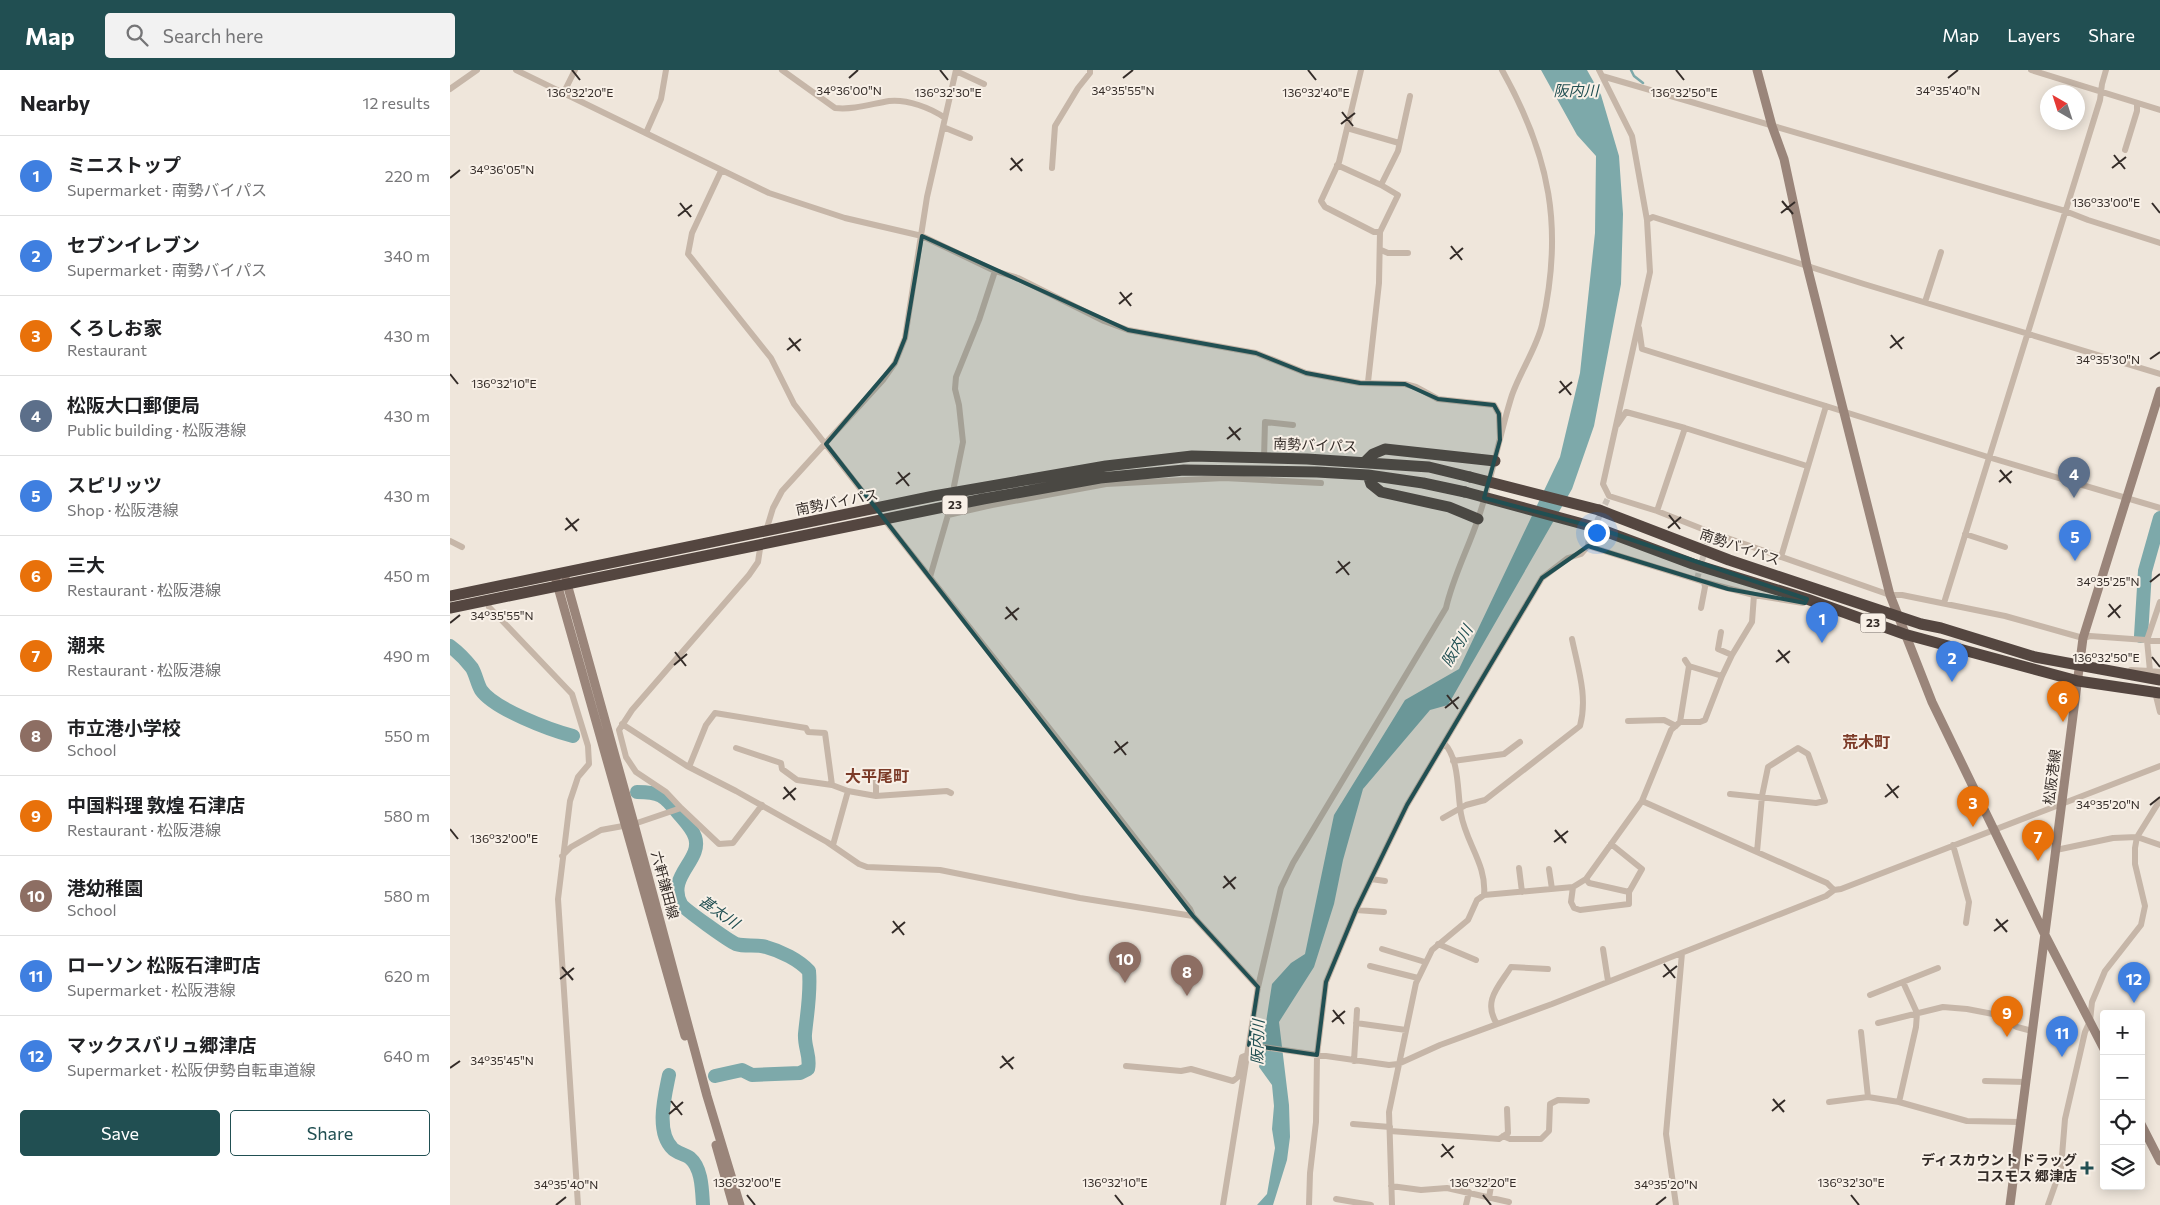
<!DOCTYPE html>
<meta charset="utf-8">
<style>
:root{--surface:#fff;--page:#f2f2f2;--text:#202124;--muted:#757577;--line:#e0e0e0;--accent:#214f52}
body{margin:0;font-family:Commissioner,"Noto Sans JP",sans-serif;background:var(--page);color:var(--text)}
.controls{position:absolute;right:15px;bottom:15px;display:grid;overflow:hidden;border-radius:5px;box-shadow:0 2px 12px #0003}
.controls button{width:45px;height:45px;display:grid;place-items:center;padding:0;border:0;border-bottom:1px solid var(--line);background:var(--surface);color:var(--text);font:25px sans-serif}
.compass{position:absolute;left:1590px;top:15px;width:45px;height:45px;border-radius:50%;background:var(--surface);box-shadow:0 2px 12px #0003;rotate:321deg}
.you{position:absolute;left:1146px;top:462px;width:18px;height:18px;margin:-12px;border:4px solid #fff;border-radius:50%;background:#1a73e8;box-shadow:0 0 0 8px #1a73e833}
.badge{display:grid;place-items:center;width:32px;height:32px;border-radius:50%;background:var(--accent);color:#fff;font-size:16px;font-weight:700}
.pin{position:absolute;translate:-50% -41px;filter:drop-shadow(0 1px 2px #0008)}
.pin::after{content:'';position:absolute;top:26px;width:18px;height:15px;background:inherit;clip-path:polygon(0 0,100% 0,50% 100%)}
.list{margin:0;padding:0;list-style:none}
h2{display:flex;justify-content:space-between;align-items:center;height:65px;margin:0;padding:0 20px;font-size:21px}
h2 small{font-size:16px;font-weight:400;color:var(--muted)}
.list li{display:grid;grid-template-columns:32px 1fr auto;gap:15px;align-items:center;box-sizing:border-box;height:80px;padding:0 20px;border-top:1px solid var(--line)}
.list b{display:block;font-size:19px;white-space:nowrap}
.list p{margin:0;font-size:16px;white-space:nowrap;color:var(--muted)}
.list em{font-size:16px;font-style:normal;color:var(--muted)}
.actions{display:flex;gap:10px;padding:15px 20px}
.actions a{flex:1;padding:11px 0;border:1px solid var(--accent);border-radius:5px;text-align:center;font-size:18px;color:var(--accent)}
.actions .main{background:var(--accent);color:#fff}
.icon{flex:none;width:28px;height:28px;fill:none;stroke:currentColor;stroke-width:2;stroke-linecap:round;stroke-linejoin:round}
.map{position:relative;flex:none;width:1710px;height:1135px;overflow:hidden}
header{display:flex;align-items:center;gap:30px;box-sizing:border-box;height:70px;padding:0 25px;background:var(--accent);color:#fff}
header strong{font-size:24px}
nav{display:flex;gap:28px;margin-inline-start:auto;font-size:18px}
.search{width:350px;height:45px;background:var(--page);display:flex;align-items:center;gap:12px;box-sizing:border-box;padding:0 18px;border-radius:5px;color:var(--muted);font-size:19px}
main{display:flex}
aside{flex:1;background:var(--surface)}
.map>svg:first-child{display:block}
</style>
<header>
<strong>Map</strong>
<div class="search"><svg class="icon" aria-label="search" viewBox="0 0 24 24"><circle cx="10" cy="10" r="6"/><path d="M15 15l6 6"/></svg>Search here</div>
<nav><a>Map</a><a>Layers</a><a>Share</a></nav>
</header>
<main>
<aside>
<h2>Nearby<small>12 results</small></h2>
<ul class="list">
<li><span class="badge" style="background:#3f7fe0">1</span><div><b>ミニストップ</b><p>Supermarket · 南勢バイパス</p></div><em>220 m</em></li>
<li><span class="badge" style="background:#3f7fe0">2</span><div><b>セブンイレブン</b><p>Supermarket · 南勢バイパス</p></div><em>340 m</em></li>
<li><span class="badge" style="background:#e8710a">3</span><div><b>くろしお家</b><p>Restaurant</p></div><em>430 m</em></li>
<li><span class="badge" style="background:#5c6f8a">4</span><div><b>松阪大口郵便局</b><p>Public building · 松阪港線</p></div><em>430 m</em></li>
<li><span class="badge" style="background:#3f7fe0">5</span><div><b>スピリッツ</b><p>Shop · 松阪港線</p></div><em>430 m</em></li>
<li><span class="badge" style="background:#e8710a">6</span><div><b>三大</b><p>Restaurant · 松阪港線</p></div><em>450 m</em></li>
<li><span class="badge" style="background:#e8710a">7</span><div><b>潮来</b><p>Restaurant · 松阪港線</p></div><em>490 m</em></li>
<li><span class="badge" style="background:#8d6e63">8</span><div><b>市立港小学校</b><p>School</p></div><em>550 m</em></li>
<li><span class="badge" style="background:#e8710a">9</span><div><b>中国料理 敦煌 石津店</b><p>Restaurant · 松阪港線</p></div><em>580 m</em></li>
<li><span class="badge" style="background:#8d6e63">10</span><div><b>港幼稚園</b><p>School</p></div><em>580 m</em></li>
<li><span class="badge" style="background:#3f7fe0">11</span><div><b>ローソン 松阪石津町店</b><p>Supermarket · 松阪港線</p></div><em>620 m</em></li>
<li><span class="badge" style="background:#3f7fe0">12</span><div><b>マックスバリュ郷津店</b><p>Supermarket · 松阪伊勢自転車道線</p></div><em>640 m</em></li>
</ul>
<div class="actions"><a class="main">Save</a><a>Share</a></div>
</aside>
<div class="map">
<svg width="1710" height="1135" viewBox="0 0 1710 1135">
<rect width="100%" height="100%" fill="#efe6db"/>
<path fill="#7da9aa" d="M1091 0H1137L1151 25 1169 86 1173 144 1171 214 1144 356 1122 419 998 635 980 640 913 719 893 790 884 834 864 897 829 952 839 1035 840 1067 837 1090 823 1135H807L817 1124 825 1078 822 1059 824 1036 822 1015 809 997 822 914 841 893 855 884 884 745 955 630 1009 599 1110 387 1130 303 1145 163 1146 86 1127 65Z"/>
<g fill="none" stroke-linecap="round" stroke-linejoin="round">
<path stroke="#7da9aa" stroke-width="2.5" d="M1181 0 1184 6 1193 13"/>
<path stroke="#7da9aa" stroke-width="14" d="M1691 566 1695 501 1710 448
M0 576C8 582 16 590 22 598 26 605 27 613 31 620 44 639 100 660 123 666
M187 722C210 722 214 725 228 743 234 750 242 758 245 767 253 790 216 806 231 834 234 839 279 871 286 874 295 877 307 874 316 877 331 881 349 890 359 901 361 923 357 943 355 964 354 977 361 987 358 999L350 1003 302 1005 292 1000 265 1006
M219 1005C215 1025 205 1062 223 1079 227 1083 235 1084 240 1088 252 1098 252 1120 253 1135"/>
<path stroke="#cac1b7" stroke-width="6" stroke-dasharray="6 3" stroke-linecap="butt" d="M1138 476 1139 468 1159 426
M1247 509 1260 462"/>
<path stroke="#c6b6a8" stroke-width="6" d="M66 0 319 123 395 148 472 166 545 201 568 208 654 251 678 260 806 283 856 303 910 313 955 314 966 317 988 329 1044 335 1049 344 1050 368
M332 0 385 38C404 40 421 34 439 31 457 29 481 38 495 48
M911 0 889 92 871 131 875 137 924 162H930
M1149 0 1182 66 1197 150 1200 202 1153 414 1159 426 1207 441 1260 462 1440 525H1452L1555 546 1633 568 1640 566 1710 571
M1581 0 1710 40
M506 1 534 14
M1152 6 1615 141 1638 150 1710 173
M0 19 27 0
M113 24 125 0
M493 57 520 68
M897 58 949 73
M196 63 211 29 216 0
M1675 80 1687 41V33
M887 95 931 115
M602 98 605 56 628 18 640 3V0
M271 101 242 163 238 184 321 288 344 334 427 440
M1197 150 1203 147 1414 214 1710 304
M931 180 938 183H958
M1475 232 1491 182
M1189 258 1192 279 1376 336
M918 312 929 213 930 162 948 125 931 115 948 81 960 26
M1167 355 1176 342 1235 358 1357 396
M814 388 815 352 843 355
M504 416 513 372 509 335 505 319 506 307 529 250 545 201
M1207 441 1235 358
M433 448 630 697 740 839 743 846
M316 461 323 438 332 421 433 310 445 293 455 268 477 127 506 0
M1515 464 1555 477
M0 471 12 477
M1331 487 1376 336 1538 387 1710 438
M480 507 498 445 542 435 656 414 774 408 871 413
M1494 533 1650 30 1652 14 1656 0
M39 537 122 624 138 676 139 694 128 707 120 731 108 829 128 1135
M1251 538 1255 517 1254 512
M1271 562 1268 579 1282 585
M1235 590 1239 596 1272 606
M1681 600 1700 601 1697 570 1710 532
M1700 601 1710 602
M1705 622 1710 642
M1178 651 1214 650 1226 656
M1230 652 1239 596
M172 654 237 696 286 721 377 772 409 794 417 797 490 800 630 828 743 846 808 917
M994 673C1010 690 1007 722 1011 744 1016 773 1037 795 1034 825
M286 678 331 693 332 699 347 710 382 715 398 721 383 775
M1003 691 1054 684 1070 672
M239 697 256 655 265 643 356 658 358 662 375 663 382 715
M426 702V726
M398 721 426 726 497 721 501 723
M1280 724 1366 733 1375 731 1358 684 1348 678 1318 697 1312 726 1307 782
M1192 731 1377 813 1384 820
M231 738 216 722 186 702 176 687 169 660 182 640 299 505 308 492 311 472
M993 748 1016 735 1035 730 1130 656C1138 627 1128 598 1122 569
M1503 775 1519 832 1516 853
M1606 780 1663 768 1687 767 1710 775
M112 786 121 777 151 760 184 754 231 738 269 774 283 773 312 735
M1069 798 1072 822
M1099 799 1102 819
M921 809 935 811
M1136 809 1139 813 1179 822
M1123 817 1121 832 1124 838 1130 840 1179 834V822L1192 799 1161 774
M906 840 934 842
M988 874 1026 890
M932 879 975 892
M1153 879 1158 911
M920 896 968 908
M1420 925 1488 898
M906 953 956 960
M1428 953 1493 937 1517 939 1543 944 1567 957 1582 961
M1047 954C1032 931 1049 916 1061 897L1098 899
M1411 962 1418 1027
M799 975 939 995 948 994 990 975 1102 934 1376 826 1384 820 1391 819 1710 696
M904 991 907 940
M676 996 731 1001 741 999 783 1011 788 1007 792 987 797 985
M1535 1011 1576 1012
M1379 1032 1418 1027 1449 1032 1517 1051 1570 1052
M1449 1032 1466 957 1467 943 1453 912
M903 1054 940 1057
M940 1061 1049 1069 1058 1063 1057 1039
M1053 1066 1060 1069H1091L1099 1061 1100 1034 1108 1030 1137 1031
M941 1116 971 1120 997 1118 1059 1132
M1039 1128 1042 1110
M886 1129 921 1135
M773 1135 808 917 831 818 843 793 996 538C1003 507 1018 479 1028 449 1042 409 1049 366 1062 325 1070 302 1086 279 1092 255 1114 158 1100 86 1052 0
M859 1135 860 1103 866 1052 867 985 876 912 906 840 957 735 1092 508 1118 488 1131 484 1138 476 1254 512 1304 525
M942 1135 939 1042 966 913 982 880 1018 850 1027 830 1034 825 1123 817 1136 809 1192 731 1221 660 1230 652H1250L1255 650 1272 606 1282 585 1302 552 1304 525 1353 533
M1016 1135 1019 1122
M1226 1135 1216 1064 1232 883
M1598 1135 1611 1098 1615 1049 1635 962 1640 951 1642 932 1655 901 1691 855 1695 836 1685 794V778L1687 767 1710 730"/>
<path stroke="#9a857a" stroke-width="9" d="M1307 0 1322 56 1334 89 1357 196 1440 525 1482 632 1594 863 1654 979
M106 510 235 966
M116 510 184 754 257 1026 290 1135
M1691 1054 1710 1091
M266 1075 283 1135
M1560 1135 1633 568 1710 321"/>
<path stroke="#544640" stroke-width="11" d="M915 392 923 384 935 379 1045 391
M918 405 921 414 931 422 999 437 1028 449
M1149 440 1279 490 1471 554 1491 558 1585 587 1710 610
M1144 457 1243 494 1357 529 1454 564 1628 611 1710 623
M0 526 484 426 656 396 742 386 857 389 979 397 1020 407
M0 538 533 429 650 408 734 400 867 402 918 405 973 413 1015 422"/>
<path stroke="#544640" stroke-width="11" d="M1020 407 1149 440
M1015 422 1144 457"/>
</g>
<path fill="#214f52" fill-opacity="0.2" stroke="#214f52" stroke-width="4" stroke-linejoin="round" d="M472 166 678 260 806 283 856 303 910 313 955 314 988 329 1044 335 1049 344 1050 370 1034 428 1144 457 1357 529 1355 533 1278 519 1138 476 1092 508 957 735 906 840 876 912 867 985 799 975 808 917 743 846 376 374 445 293 455 268Z"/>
<path fill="none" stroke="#342c28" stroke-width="2" d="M122 0 130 10M490 0 498 10M858 0 866 10M1226 0 1234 10M399 8 408 0M673 8 683 0M1498 8 1508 0M892 42 903 56M891 54 905 43M1664 85 1675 99M561 88 572 101M1662 98 1676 87M560 100 573 89M0 108 10 100M1332 131 1343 144M230 133 241 147M1702 133 1710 143M1331 143 1345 132M228 146 242 135M1001 176 1012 190M1000 189 1013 178M670 222 681 236M669 234 682 223M1441 265 1452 279M339 268 350 281M1440 278 1454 267M337 280 351 269M1700 289 1710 282M0 304 8 314M1110 311 1121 325M1109 323 1122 312M779 357 790 370M777 369 791 358M1550 400 1561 413M448 402 459 416M1549 412 1562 401M446 414 460 403M1219 445 1230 459M116 448 127 461M1218 458 1231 447M115 460 129 449M888 491 899 505M886 503 900 492M1700 512 1710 504M1659 534 1670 548M556 537 567 550M1658 547 1671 535M555 549 569 538M0 553 10 545M1328 580 1339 593M225 582 236 596M1702 587 1710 597M1326 592 1340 581M224 595 237 584M997 625 1008 639M995 638 1009 627M665 671 676 685M664 683 678 672M1437 714 1448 728M334 717 345 730M1435 727 1449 716M333 729 346 718M1700 735 1710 727M0 759 8 769M1105 760 1116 773M1104 772 1118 761M774 806 785 819M773 818 786 807M1546 849 1557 862M443 851 454 865M1544 861 1558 850M442 863 455 852M1214 894 1225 908M112 897 123 910M1213 907 1227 896M110 909 124 898M883 940 894 954M882 952 895 941M552 986 563 999M0 998 10 991M550 998 564 987M1323 1029 1334 1042M221 1031 232 1045M1322 1041 1335 1030M219 1044 233 1032M992 1074 1003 1088M991 1087 1004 1076M297 1125 305 1135M665 1125 673 1135M1033 1125 1041 1135M1401 1125 1409 1135M106 1135 116 1127M1206 1135 1216 1127"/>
<path fill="#214f52" stroke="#f8f0e7" stroke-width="2" d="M1634.5 1090.5h5v5h5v5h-5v5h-5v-5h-5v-5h5z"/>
<g text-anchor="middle" stroke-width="4" stroke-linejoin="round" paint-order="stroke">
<g fill="#f8f0e7" stroke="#6f6761" stroke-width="1">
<rect x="492.5" y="425.5" width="25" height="19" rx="4"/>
<rect x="1410.5" y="543.5" width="25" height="19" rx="4"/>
</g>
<g font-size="12" font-weight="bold" fill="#342c28">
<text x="505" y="439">23</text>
<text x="1423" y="557">23</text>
</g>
<g font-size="14" fill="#342c28" stroke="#f8f0e7">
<text transform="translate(865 375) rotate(2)" y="5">南勢バイパス</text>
<text transform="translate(387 432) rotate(-11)" y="5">南勢バイパス</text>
<text transform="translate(1290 477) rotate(19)" y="5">南勢バイパス</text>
<text transform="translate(1602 707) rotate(-83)" y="5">松阪港線</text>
<text transform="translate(215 815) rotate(75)" y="5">六軒鎌田線</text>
</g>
<g font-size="14" font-weight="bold" fill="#342c28" stroke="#f8f0e7" text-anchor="end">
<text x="1627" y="1095">ディスカウント ドラッグ<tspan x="1627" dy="16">コスモス 郷津店</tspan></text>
</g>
<g font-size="15" font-style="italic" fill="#214f52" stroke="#f8f0e7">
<text x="1126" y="26">阪内川</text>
<text transform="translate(1007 576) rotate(-59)" y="5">阪内川</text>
<text transform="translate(269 842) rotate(35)" y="5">甚太川</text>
<text transform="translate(808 972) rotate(-88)" y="5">阪内川</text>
</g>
<g font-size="16" font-weight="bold" fill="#7c3b28" stroke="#f8f0e7">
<text x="1416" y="678">荒木町</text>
<text x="427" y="712">大平尾町</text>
</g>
</g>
<g font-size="12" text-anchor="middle" fill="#342c28" stroke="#f8f0e7" stroke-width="4" stroke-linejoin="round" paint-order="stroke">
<text x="399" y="25">34°36'00"N</text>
<text x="673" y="25">34°35'55"N</text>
<text x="1498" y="25">34°35'40"N</text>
<text x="130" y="27">136°32'20"E</text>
<text x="498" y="27">136°32'30"E</text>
<text x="866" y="27">136°32'40"E</text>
<text x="1234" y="27">136°32'50"E</text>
<text x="52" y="104">34°36'05"N</text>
<text x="1656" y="137">136°33'00"E</text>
<text x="1658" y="294">34°35'30"N</text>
<text x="54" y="318">136°32'10"E</text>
<text x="1658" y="516">34°35'25"N</text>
<text x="52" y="550">34°35'55"N</text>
<text x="1656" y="592">136°32'50"E</text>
<text x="1658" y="739">34°35'20"N</text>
<text x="54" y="773">136°32'00"E</text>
<text x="52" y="995">34°35'45"N</text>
<text x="297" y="1117">136°32'00"E</text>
<text x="665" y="1117">136°32'10"E</text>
<text x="1033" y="1117">136°32'20"E</text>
<text x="1401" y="1117">136°32'30"E</text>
<text x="116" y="1119">34°35'40"N</text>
<text x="1216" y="1119">34°35'20"N</text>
</g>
</svg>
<div class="controls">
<button>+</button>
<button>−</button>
<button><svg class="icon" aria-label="locate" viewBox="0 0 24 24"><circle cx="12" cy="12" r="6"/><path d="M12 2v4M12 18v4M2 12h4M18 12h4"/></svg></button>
<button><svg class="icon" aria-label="layers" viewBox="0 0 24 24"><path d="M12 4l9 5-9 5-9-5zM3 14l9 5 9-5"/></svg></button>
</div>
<svg class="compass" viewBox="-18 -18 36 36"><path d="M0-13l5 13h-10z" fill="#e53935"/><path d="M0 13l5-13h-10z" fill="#757577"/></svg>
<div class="you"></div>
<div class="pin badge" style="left:1372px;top:573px;background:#3f7fe0">1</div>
<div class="pin badge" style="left:1502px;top:612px;background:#3f7fe0">2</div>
<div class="pin badge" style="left:1523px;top:757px;background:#e8710a">3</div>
<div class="pin badge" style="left:1624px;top:428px;background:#5c6f8a">4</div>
<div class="pin badge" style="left:1625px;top:491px;background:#3f7fe0">5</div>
<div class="pin badge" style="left:1613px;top:652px;background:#e8710a">6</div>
<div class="pin badge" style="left:1588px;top:791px;background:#e8710a">7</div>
<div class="pin badge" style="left:737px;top:926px;background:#8d6e63">8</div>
<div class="pin badge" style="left:1557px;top:967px;background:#e8710a">9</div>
<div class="pin badge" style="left:675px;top:913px;background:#8d6e63">10</div>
<div class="pin badge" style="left:1612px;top:987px;background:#3f7fe0">11</div>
<div class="pin badge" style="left:1684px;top:933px;background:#3f7fe0">12</div>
</div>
</main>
